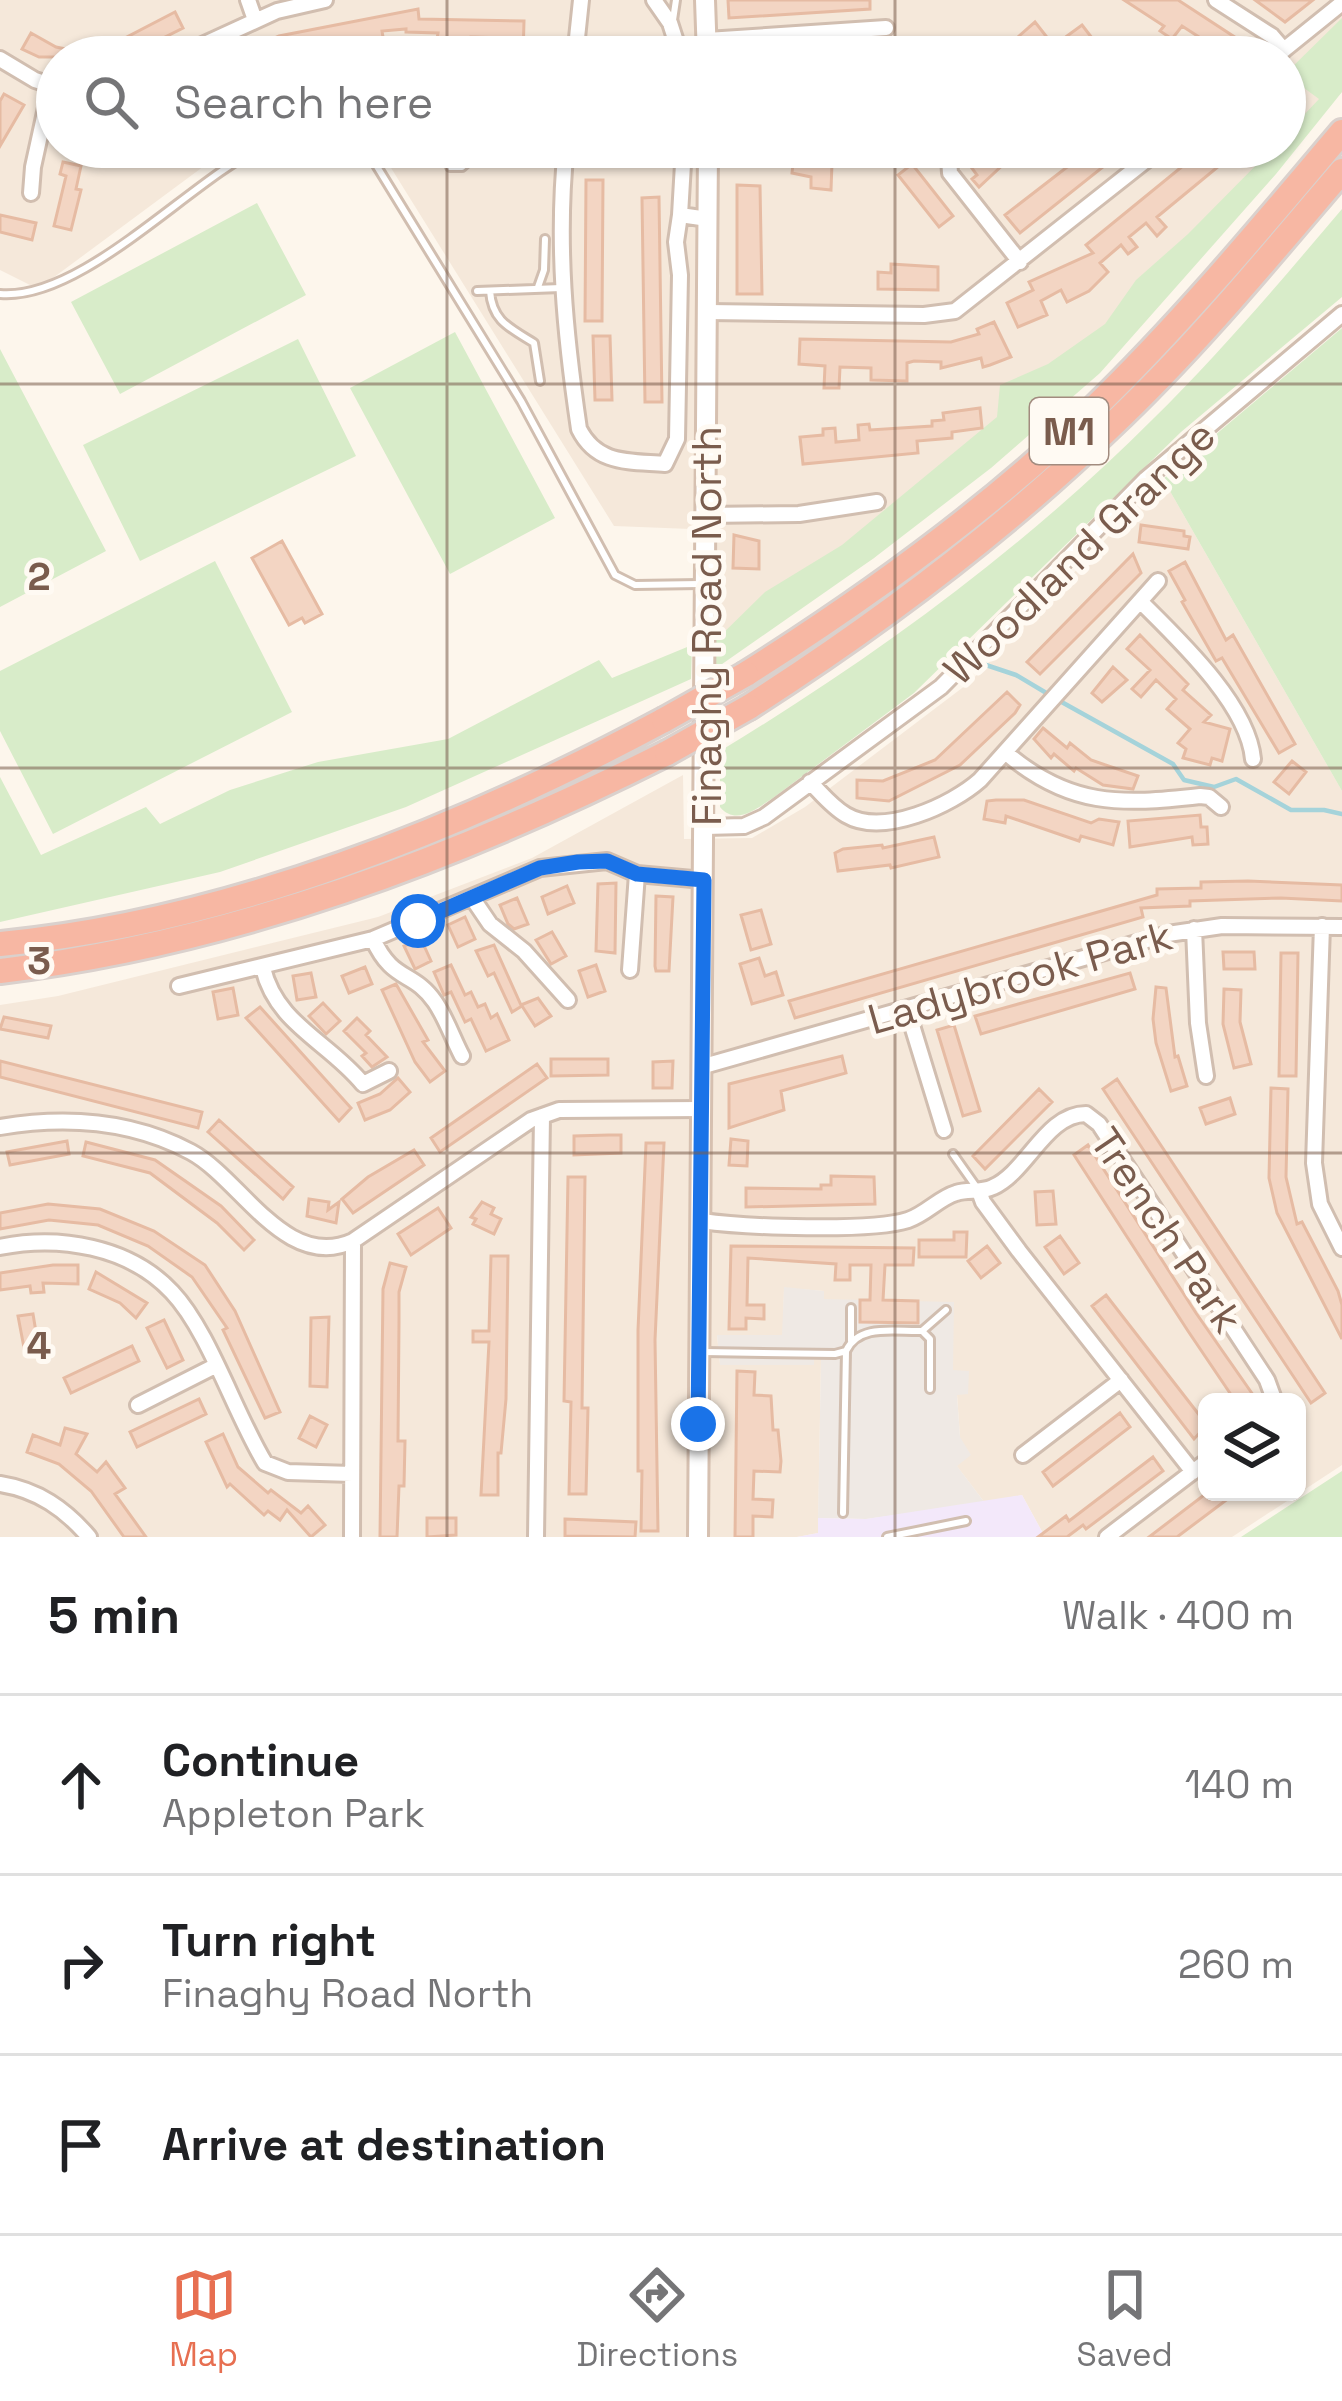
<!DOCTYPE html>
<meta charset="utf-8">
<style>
:root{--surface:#fff;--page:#f6f6f6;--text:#202124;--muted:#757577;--line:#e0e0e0;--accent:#e76f51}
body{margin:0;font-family:"Space Grotesk",sans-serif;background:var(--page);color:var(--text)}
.controls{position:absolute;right:36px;bottom:36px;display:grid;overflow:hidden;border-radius:18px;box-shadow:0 3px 9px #0004}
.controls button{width:108px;height:108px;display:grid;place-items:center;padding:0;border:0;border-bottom:3px solid var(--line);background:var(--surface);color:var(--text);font:60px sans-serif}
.stop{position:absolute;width:36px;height:36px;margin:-27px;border:9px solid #1a73e8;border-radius:50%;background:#fff}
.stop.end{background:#1a73e8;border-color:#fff;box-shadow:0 3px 12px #0008}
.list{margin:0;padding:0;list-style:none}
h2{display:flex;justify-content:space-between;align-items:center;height:156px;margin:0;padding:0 48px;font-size:51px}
h2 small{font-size:39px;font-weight:400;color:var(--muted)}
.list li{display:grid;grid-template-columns:78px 1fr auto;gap:36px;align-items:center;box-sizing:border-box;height:180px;padding:0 48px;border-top:3px solid var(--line)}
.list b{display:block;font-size:45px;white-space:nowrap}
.list p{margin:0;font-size:39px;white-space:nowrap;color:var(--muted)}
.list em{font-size:39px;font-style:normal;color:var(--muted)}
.icon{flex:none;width:66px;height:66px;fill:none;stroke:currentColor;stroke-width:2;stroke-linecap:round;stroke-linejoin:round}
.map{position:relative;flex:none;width:1342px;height:1537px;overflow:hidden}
.search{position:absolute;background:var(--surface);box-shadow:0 3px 9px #0004;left:36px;right:36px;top:36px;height:132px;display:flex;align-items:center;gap:30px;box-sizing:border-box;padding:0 42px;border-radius:66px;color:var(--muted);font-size:45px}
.sheet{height:696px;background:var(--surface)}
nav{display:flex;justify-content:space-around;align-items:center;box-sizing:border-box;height:168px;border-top:3px solid var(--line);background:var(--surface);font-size:33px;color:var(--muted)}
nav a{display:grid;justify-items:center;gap:6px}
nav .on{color:var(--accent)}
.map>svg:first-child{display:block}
</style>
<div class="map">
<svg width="1342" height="1537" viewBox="0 0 1342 1537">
<rect width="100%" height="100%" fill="#fdf6ec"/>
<path fill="#f5e8da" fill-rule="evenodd" d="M0 0H1342V92L874 558 716 661V530L614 526 378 147H1285V57H57V147H237L219 155 38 289 0 270Z
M1163 479 1342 791V1465L1232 1537H1045L1022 1495 985 1503 956 1465 960 1437 957 1394 968 1371H953L823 1299 824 1291 784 1288 783 1335H717L720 1364 813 1365 814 1359H821L818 1533 797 1537H0V1005L58 996 378 917 532 858 683 775 684 839 752 838 805 807 970 682ZM1207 1402H1297V1492H1207Z"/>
<path fill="#efe9e4" d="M784 1287 824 1291V1299L954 1302 953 1370 969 1371 968 1394 957 1395 960 1437 971 1455 957 1466 985 1503 866 1519 818 1518 821 1360 814 1359V1365H720L717 1335H782Z"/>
<path fill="#f3e8fa" d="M1022 1495 1045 1537H797L818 1533V1518L866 1519Z"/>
<path fill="#d8ecc9" d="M1342 18V92L1276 174 1100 373 991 468 874 558 715 669 711 645 765 592 842 545 997 417 1000 385 1048 364 1105 324 1136 280 1188 234 1274 147H1285V135L1319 99 1285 74Z
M257 203 306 295 120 394 71 302Z
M1342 209V297L1181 432 914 693 773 798C756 809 736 826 720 807V751C877 656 1023 549 1153 419 1220 353 1281 281 1342 209Z
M1342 328V791L1163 479Z
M455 332 555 518 450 574 350 388Z
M298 339 356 456 140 561 83 445Z
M0 349 106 551 0 607Z
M215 561 292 712 53 834 0 731V671Z
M692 645 691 679 406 807 220 872 0 922V777L41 855 146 807 160 824 230 790 318 762 448 739 599 660 612 678Z
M1342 1471V1537H1241Z"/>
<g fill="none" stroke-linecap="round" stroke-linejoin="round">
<path stroke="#a5d3da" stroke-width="4.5" d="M983 664 1016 675 1048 694
M1058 700 1173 764 1184 780 1214 787 1236 779 1291 810H1324L1342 814"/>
</g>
<path fill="#f3d5c3" stroke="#e6bba3" stroke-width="3" d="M728 0H870V9L729 18Z
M1124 0H1178L1253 49 1247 57H1210L1216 48 1182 26 1172 39 1160 31 1164 26Z
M1255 0H1313L1285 22Z
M418 9 419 19 524 21 523 57H505L506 38 471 37 470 57H452L453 40 437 39 438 33 406 32V29L382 31 384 43 374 44 377 57H343L340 38 310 43 312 57H232L279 36Z
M175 12 183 28 125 57H39L22 49 31 33 56 47 81 52 119 41Z
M1035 22 1046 36 1018 57H995Z
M1082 25 1099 47 1086 57 1067 36Z
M4 94 24 105 0 146V101Z
M994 147H1022L979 187 972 179 977 175 971 167Z
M1093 147H1128L1020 233 1005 215Z
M1206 147H1242L1157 217 1166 227 1157 236 1146 223 1129 237 1137 247 1128 254 1121 245 1100 263 1108 272 1089 291 1067 302 1061 290 1041 301 1047 315 1018 327 1007 303 1033 290 1029 282 1093 253 1086 245Z
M794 154 815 156V162L832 163 831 190 811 188V177L792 173Z
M63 162 81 166 76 189 81 190 71 230 54 226 66 176 60 174Z
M912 164 953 216 939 227 898 175Z
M586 180H603L602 321H585Z
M737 185 760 186 762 294H737Z
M659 197 662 402H645L642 198Z
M0 215 36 223 32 240 0 232Z
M891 264 938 267V290L878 289V272L891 273Z
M994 322 1011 357 990 365 983 367 981 358 941 368V362L914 361 907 363V381L871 380V368L840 367 839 388H824L825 366 799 364 800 339 951 342 979 334 977 329Z
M593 336H610L612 400H595Z
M980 408 982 428 952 432V438L917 441 918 453 803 464 800 437 823 435V429L835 428 836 442 859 440 858 425 869 424 870 430 932 426V421L944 420 943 413Z
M1141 525 1184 531V536L1190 537 1188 549 1139 542Z
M734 535 759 541V569L733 568Z
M282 541 322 614 305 623 302 618 289 625 252 558Z
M1133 554 1141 573 1040 674 1027 662Z
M1185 562 1226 640 1233 635 1295 744 1279 753 1222 658 1216 661 1182 602 1185 600 1169 571Z
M1140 635 1188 684 1183 690 1211 715 1204 722 1230 729 1222 761 1212 758 1210 765 1183 758 1186 749 1178 743 1190 729 1167 709 1176 699 1156 680 1141 697 1132 689 1150 670 1127 649Z
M1113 667 1127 680 1102 702 1092 693Z
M1007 692 1020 705 1015 713 960 765 889 801 857 798V780L883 781 935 760Z
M1043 728 1067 748 1070 743 1091 760 1138 776 1133 789 1103 785 1076 768 1074 771 1054 754 1051 758 1034 739Z
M1292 761 1306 772 1289 794 1274 782Z
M996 800H1024L1091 823 1099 819 1119 822 1113 845 1081 836 1079 841 1006 816 1005 823 984 819 987 801Z
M1200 815 1201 827H1207L1208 844 1193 845 1192 837 1130 847 1128 821Z
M934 837 939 857 891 868 890 865 838 871 835 853 843 849 882 845 883 848Z
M1248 881 1342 885V901L1281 898 1190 901V906L1141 908 1143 917 795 1018 789 1001 1157 895V889L1201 888V882Z
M616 883 615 953 596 951 598 884Z
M567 886 574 903 548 914 542 897Z
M656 896 673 897 669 971H656L655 966Z
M517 898 528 924 514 929 508 924 500 905Z
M761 910 771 944 751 950 741 915Z
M465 917 475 939 458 947 448 925Z
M552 932 566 956 551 964 536 940Z
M421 939 431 961 415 969 404 946Z
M494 945 521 1005 538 998 551 1016 535 1026 522 1006 512 1012 494 973 488 976 476 951Z
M1223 952H1254L1255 969H1224Z
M1281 953H1298L1296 1076H1279Z
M759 958 765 976 776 972 783 995 752 1004 740 964Z
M451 965 465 995 471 992 478 1007 485 1004 491 1018 497 1014 509 1040 486 1051 471 1019 465 1022 451 992 444 995 434 972Z
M596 965 605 991 588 997 579 971Z
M365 967 372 984 349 993 342 976Z
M311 973 316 997 297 1000 293 976Z
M1130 973 1135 989 981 1034 975 1016Z
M396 984 428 1040 423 1042 445 1071 430 1082 415 1062 382 990Z
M1156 987 1166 988 1175 1057 1178 1056 1187 1086 1171 1091 1156 1043 1153 1019Z
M233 988 238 1015 218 1019 213 992Z
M1224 989 1241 990 1240 1022 1251 1064 1234 1068 1223 1024Z
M323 1003 340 1021 326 1034 309 1016Z
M260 1007 351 1108 339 1121 246 1018Z
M4 1017 51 1026 48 1038 0 1029Z
M357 1018 370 1031 366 1035 387 1057 372 1067 362 1056 366 1053 344 1031Z
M954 1025 980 1111 963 1116 937 1030Z
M842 1056 846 1073 781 1091 784 1110 729 1128V1084Z
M551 1059H608V1075L551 1076Z
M0 1061 202 1112 198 1128 0 1077Z
M673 1061 672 1088H653V1062Z
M537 1064 547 1078 440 1152 431 1138Z
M398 1078 410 1092 390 1110 365 1120 358 1103 380 1094Z
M1117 1079 1325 1393 1311 1403 1103 1089Z
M1271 1088 1288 1089 1286 1177 1297 1224 1302 1222 1338 1291 1342 1305V1339L1277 1213 1269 1178Z
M1039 1089 1052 1102 985 1169 973 1156Z
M1230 1098 1235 1114 1206 1124 1200 1108Z
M219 1120 293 1187 283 1199 208 1132Z
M609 1135H621V1153L574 1155V1136Z
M731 1139 748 1141 747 1166 729 1165Z
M67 1141 69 1154 10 1165 7 1152Z
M86 1142 155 1160 221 1206 254 1240 244 1250 217 1223 150 1173 83 1156Z
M646 1143H664L655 1340 658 1531H641L642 1471H638V1330Z
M1088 1145 1196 1313 1258 1402H1236L1188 1331 1074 1155Z
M414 1150 424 1165 353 1213 342 1199 368 1177Z
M831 1176 874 1177 875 1204 746 1207V1188L821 1189V1185H831Z
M568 1177H585L582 1408H588L586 1494H569L571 1402 564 1401Z
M1053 1191 1056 1224 1037 1225 1035 1192Z
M309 1199 329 1202 328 1210 339 1202 336 1223 307 1216Z
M482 1202 494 1208 491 1214 501 1219 494 1234 473 1224 476 1219 471 1217Z
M48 1204 100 1209 154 1231 205 1265 235 1311 280 1412 265 1418 223 1330 227 1328 192 1277 148 1246 98 1225 49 1220 0 1229V1213Z
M438 1208 451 1228 411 1255 398 1234Z
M954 1232H967L966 1257H919V1240H954Z
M1060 1236 1079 1263 1064 1274 1045 1247Z
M731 1246 914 1248 913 1265H885L883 1300 918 1301V1323L860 1322V1300H870L871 1265H850V1280H835L836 1264 748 1258 747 1305H764V1319L746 1318V1329H729Z
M987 1246 1000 1263 981 1278 968 1261Z
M491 1256H508L506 1399 501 1453H498V1495H481L489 1342H473V1331H489Z
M390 1263 406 1267 399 1292V1322L398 1441H405L404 1486H399L397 1537H380L383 1289Z
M53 1265H78V1284L43 1283 44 1292 31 1293 30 1286 0 1290V1273Z
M96 1272 147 1303 136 1318 120 1303 89 1289Z
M1106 1295 1207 1425 1194 1439 1092 1306Z
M33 1314 39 1350 25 1353 18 1316Z
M329 1317 327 1387 310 1386 311 1318Z
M164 1320 183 1360 167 1368 147 1328Z
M132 1346 139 1361 71 1393 64 1378Z
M737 1371 755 1372 754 1395 771 1396 773 1430H778L781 1461 780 1472 754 1471 753 1499 773 1500 772 1517 753 1516V1537H735Z
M199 1399 206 1414 137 1447 130 1432Z
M1120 1413 1130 1427 1053 1486 1043 1472Z
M310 1416 327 1425 316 1447 299 1438Z
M65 1428 87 1434 76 1454 97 1472 106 1462 125 1488 115 1494 146 1537H124L91 1491 59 1464 27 1452 33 1435 60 1445Z
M223 1434 238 1467 268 1493 271 1490 301 1513 308 1506 325 1525 311 1537 287 1510 280 1520 268 1511 264 1515 230 1484 227 1487 206 1442Z
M1153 1457 1163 1471 1086 1529 1083 1525 1067 1537H1038L1066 1516 1069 1521Z
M1208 1492H1237L1177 1537H1149Z
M427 1518H456V1535L427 1537Z
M565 1519 636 1522 635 1537 565 1536Z"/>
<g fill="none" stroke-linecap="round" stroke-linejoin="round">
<g stroke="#d1beb0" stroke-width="12">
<path id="lane" d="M673 20 676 0
M365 147 521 401 615 575 635 585 700 584
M450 167H462L479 152 562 154
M538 287 544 270 545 239
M477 291 561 288
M490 291C492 321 510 328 534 343L540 381
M0 294C81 301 188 183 261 147
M953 1154 977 1188
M922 1331 946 1310
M851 1341V1308
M704 1352 835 1354 846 1351C859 1323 896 1332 922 1331L930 1339V1389
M843 1513 846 1351
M887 1537 966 1521"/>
</g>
<g stroke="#d1beb0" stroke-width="20">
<path id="street" d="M248 0 255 20
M654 0 670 23 681 57
M1216 0 1272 36 1284 50
M707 40 886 28
M176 57 277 11 325 0
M575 57 581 0
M1275 57 1342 3
M0 59 35 80 57 87
M566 147C556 243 565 334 579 429 597 465 629 461 665 464L677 439 680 275 676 242 680 215
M684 147 680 215 708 219
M959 147 949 158 950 173 1020 262
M31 193 33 167 51 85
M708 312 924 315 955 311 1163 147
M705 515 799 514 877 502
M1140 601C1177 638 1248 704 1253 759
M1005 752C1069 807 1121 805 1200 796L1209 797 1221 807
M810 782C821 793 832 807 846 815 883 837 952 805 980 780L1158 581
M705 827 744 826 764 817 941 687 1146 479 1342 314
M473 899 490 924 524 951 568 1000
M1322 926 1314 1163 1320 1204 1342 1248
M1194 929 1198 1023 1206 1076
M373 939C393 983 413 970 435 1002 446 1018 453 1039 462 1056
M263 968C276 1024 329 1042 363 1084L389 1071
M630 970 637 874
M179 986 373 939 540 868 607 861 637 874 704 880
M907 1009 944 1130
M704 1066 1168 934 1222 926 1342 927
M0 1127C66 1116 131 1120 191 1152 241 1179 286 1272 353 1241L531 1120 559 1110 702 1109
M979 1191 983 1202 1019 1251 1193 1472
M702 1221C744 1227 871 1232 908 1220 926 1214 939 1198 956 1193 968 1189 981 1193 993 1187 1027 1172 1046 1114 1086 1114L1099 1124 1267 1380 1275 1402
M0 1247C59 1235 129 1246 172 1292 209 1331 235 1414 265 1463L288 1472 352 1474
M138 1405 215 1366
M1023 1455 1121 1380
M0 1484C38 1490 65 1509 89 1537
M352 1537 353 1241
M536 1537 542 1116
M1107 1537 1207 1461"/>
</g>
<g stroke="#d6c0b0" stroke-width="24">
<path id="secondary" d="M705 0 707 57
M698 1537 708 147"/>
</g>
<g stroke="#dad1cd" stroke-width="30">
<path id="highway" d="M746 674C868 597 986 512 1090 412 1180 325 1261 228 1342 132
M749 707C877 625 999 534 1109 428 1193 349 1267 259 1342 171
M0 944C229 922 463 828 664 720
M0 971C234 943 458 858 667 753"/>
</g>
<use href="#lane" stroke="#fff" stroke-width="6"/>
<use href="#street" stroke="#fff" stroke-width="14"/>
<use href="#secondary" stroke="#fff" stroke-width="18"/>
<use href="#highway" stroke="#f7b7a3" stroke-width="24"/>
<g stroke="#dad1cd" stroke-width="30" stroke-linecap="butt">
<path id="highway-bridge" d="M664 720 746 674
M667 753 749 707"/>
</g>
<use href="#highway-bridge" stroke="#f7b7a3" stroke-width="24"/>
</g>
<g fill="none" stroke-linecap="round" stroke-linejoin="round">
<path stroke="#1a73e8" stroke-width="15" d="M418 921 540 868 578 862 607 861 637 874 704 880 698 1424"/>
</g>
<path fill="none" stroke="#7a5c4d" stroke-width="3" stroke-opacity="0.55" d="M447 0V57M895 0V57M447 147V1537M895 147V1537M0 384H1342M0 768H1342M0 1153H1342"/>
<g text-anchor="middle" stroke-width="10" stroke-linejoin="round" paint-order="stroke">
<rect fill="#fffaf3" stroke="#a28b7f" stroke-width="3" x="1030" y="398" width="78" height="66" rx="9"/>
<g font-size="39" font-weight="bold" fill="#7a5c4d">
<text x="1069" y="445">M1</text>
</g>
<g font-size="42" fill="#7a5c4d" stroke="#fffaf3">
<text transform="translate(1079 552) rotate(-44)" y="15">Woodland Grange</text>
<text transform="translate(706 626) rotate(-90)" y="15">Finaghy Road North</text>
<text transform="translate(1020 977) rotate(-16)" y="15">Ladybrook Park</text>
<text transform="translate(1167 1230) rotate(56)" y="15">Trench Park</text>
</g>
</g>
<g font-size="39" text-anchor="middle" font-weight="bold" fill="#7a5c4d" stroke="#fffaf3" stroke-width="10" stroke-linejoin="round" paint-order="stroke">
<text x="39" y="590">2</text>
<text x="39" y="974">3</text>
<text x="39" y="1359">4</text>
</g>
</svg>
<div class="controls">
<button><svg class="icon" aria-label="layers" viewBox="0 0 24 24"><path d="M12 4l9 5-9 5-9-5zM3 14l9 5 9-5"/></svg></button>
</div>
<div class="stop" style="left:418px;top:921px"></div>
<div class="stop end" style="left:698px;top:1424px"></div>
<div class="search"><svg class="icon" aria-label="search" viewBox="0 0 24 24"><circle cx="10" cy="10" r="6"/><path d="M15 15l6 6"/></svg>Search here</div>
</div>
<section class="sheet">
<h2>5 min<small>Walk · 400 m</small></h2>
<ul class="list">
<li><svg class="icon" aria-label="ahead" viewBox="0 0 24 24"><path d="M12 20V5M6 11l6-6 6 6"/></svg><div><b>Continue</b><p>Appleton Park</p></div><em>140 m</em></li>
<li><svg class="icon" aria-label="right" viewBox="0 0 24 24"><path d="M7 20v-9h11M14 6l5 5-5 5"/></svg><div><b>Turn right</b><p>Finaghy Road North</p></div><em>260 m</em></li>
<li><svg class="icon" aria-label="arrive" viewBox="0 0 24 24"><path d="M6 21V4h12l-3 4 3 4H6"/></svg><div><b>Arrive at destination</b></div></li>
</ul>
</section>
<nav>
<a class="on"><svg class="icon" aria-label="map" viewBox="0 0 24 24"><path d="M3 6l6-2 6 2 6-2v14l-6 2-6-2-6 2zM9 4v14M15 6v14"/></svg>Map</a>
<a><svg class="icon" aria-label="directions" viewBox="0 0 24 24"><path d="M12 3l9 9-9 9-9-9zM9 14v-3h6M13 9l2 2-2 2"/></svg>Directions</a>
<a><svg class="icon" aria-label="saved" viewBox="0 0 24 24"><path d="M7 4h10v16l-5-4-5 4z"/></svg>Saved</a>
</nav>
